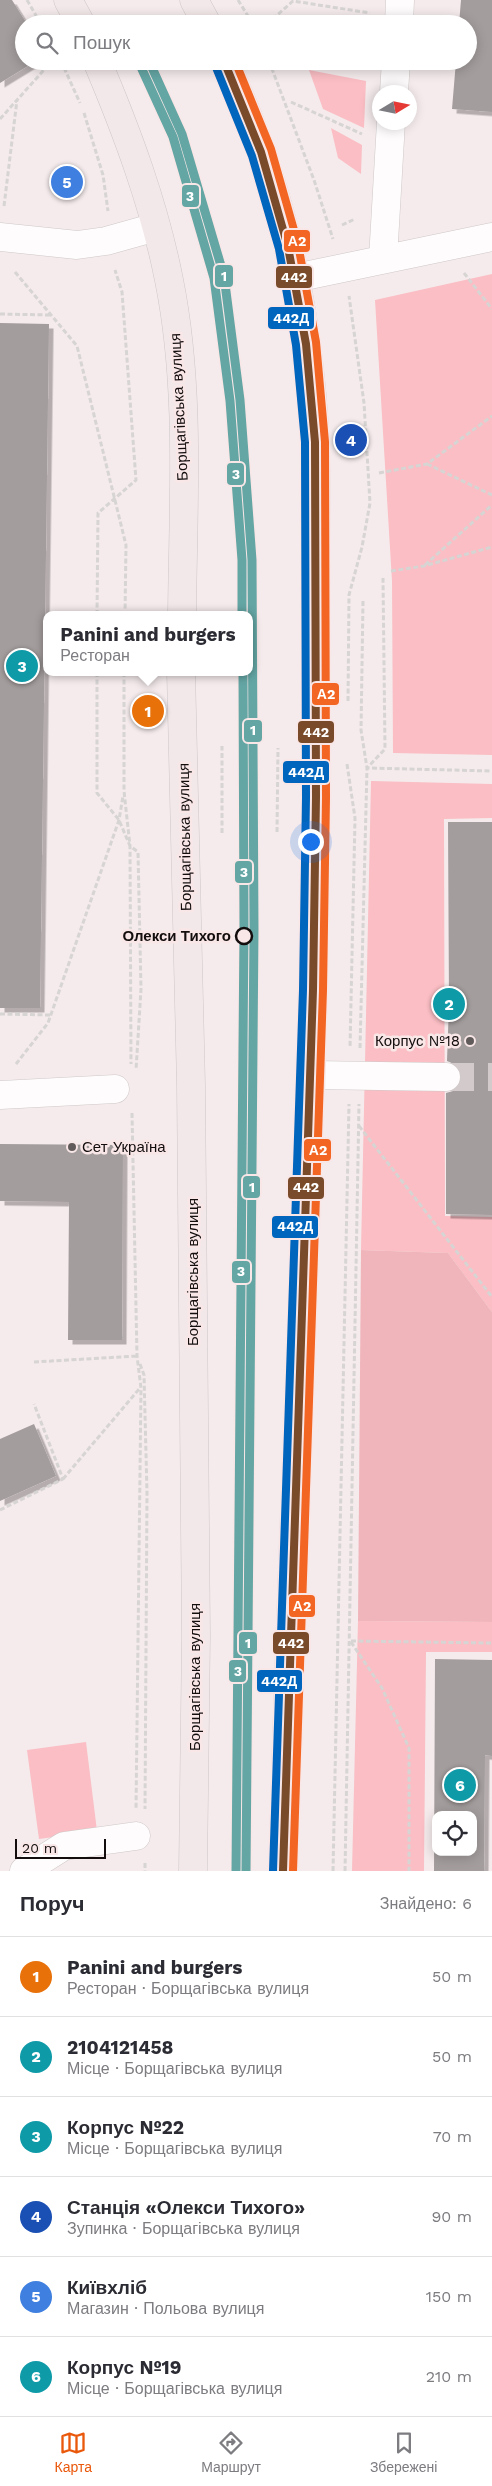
<!DOCTYPE html>
<html lang="uk">
<meta charset="utf-8">
<style>
:root{--surface:#fff;--page:#f2f2f3;--text:#2b2b33;--muted:#7c7c81;--line:#e1e1e2;--accent:#ea580c}
body{margin:0;font-family:"Work Sans",sans-serif;background:var(--page);color:var(--text)}
.controls{position:absolute;right:15px;bottom:15px;display:grid;overflow:hidden;border-radius:10px;box-shadow:0 2px 12px #0003}
.controls button{width:45px;height:45px;display:grid;place-items:center;padding:0;border:0;border-bottom:1px solid var(--line);background:var(--surface);color:var(--text);font:25px sans-serif}
.compass{position:absolute;left:372px;top:85px;width:45px;height:45px;border-radius:50%;background:var(--surface);box-shadow:0 2px 12px #0003;rotate:80deg}
.scale{position:absolute;left:15px;bottom:12px;width:91px;box-sizing:border-box;padding-left:5px;border:2px solid #130d0e;border-top:0;font-size:14px;line-height:18px;white-space:nowrap;color:#130d0e;-webkit-text-stroke:4px #f9e7e8;paint-order:stroke}
.you{position:absolute;left:310px;top:841px;width:18px;height:18px;margin:-12px;border:4px solid #fff;border-radius:50%;background:#1a73e8;box-shadow:0 0 0 8px #1a73e833}
.badge{display:grid;place-items:center;width:32px;height:32px;border-radius:50%;background:var(--accent);color:#fff;font-size:16px;font-weight:700}
.pin{position:absolute;translate:-50% -50%;border:2px solid #fff;box-shadow:0 1px 5px #0006}
.popup{position:absolute;left:43px;top:611px;width:210px;height:65px;box-sizing:border-box;display:grid;place-content:center;border-radius:10px;background:var(--surface);filter:drop-shadow(0 1px 4px #0005);font-size:16px;white-space:nowrap;color:var(--muted)}
.popup b{font-size:19px;color:var(--text)}
.popup::after{content:'';position:absolute;left:50%;top:100%;margin-left:-10px;border:10px solid transparent;border-top-color:var(--surface)}
.list{margin:0;padding:0;list-style:none}
h2{display:flex;justify-content:space-between;align-items:center;height:65px;margin:0;padding:0 20px;font-size:21px}
h2 small{font-size:16px;font-weight:400;color:var(--muted)}
.list li{display:grid;grid-template-columns:32px 1fr auto;gap:15px;align-items:center;box-sizing:border-box;height:80px;padding:0 20px;border-top:1px solid var(--line)}
.list b{display:block;font-size:19px;white-space:nowrap}
.list p{margin:0;font-size:16px;white-space:nowrap;color:var(--muted)}
.list em{font-size:16px;font-style:normal;color:var(--muted)}
.icon{flex:none;width:28px;height:28px;fill:none;stroke:currentColor;stroke-width:2;stroke-linecap:round;stroke-linejoin:round}
.map{position:relative;flex:none;width:492px;height:1871px;overflow:hidden}
.search{position:absolute;background:var(--surface);box-shadow:0 2px 12px #0003;left:15px;right:15px;top:15px;height:55px;display:flex;align-items:center;gap:12px;box-sizing:border-box;padding:0 18px;border-radius:28px;color:var(--muted);font-size:19px}
.sheet{height:545px;background:var(--surface)}
nav{display:flex;justify-content:space-around;align-items:center;box-sizing:border-box;height:70px;border-top:1px solid var(--line);background:var(--surface);font-size:14px;color:var(--muted)}
nav a{display:grid;justify-items:center;gap:2px}
nav .on{color:var(--accent)}
.map>svg:first-child{display:block}
</style>
<div class="map">
<svg width="492" height="1871" viewBox="0 0 492 1871">
<defs>
<filter id="shadow"><feDropShadow dx="4.5" dy="4.5" stdDeviation="0" flood-color="#0004"/></filter>
</defs>
<rect width="100%" height="100%" fill="#f5ebec"/>
<path fill="#fabec4" d="M309 70 366 81 364 128 323 109Z
M331 128 362 145 361 174 338 158Z
M492 274V755L393 753 392 581 375 300Z
M371 781 492 784V818L444 819 445 1216 492 1217V1312L448 1253 361 1250Z
M358 1621 492 1622V1652H426L424 1871H352Z
M86 1742 97 1831 39 1839 27 1750Z"/>
<path fill="#f0b5bb" d="M361 1250 448 1253 492 1312V1622L358 1621Z"/>
<path fill="#a49d9d" fill-rule="evenodd" filter="url(#shadow)" d="M0 0H12L27 24H24V61H36L0 83Z
M461 0H492V112L452 109 456 61H468V24H459Z
M0 323 49 324 40 1008H0Z
M448 822H492V1215L446 1214V1093L453 1091 459 1085 462 1077 459 1069 454 1064 447 1061 449 1004Z
M0 1144 123 1145 122 1340H68L69 1202 0 1201Z
M34 1424 56 1476 0 1501V1439Z
M435 1659 492 1660V1756L485 1755 484 1871H434ZM436 1815H473V1852H436Z"/>
<g fill="none" stroke-linecap="round" stroke-linejoin="round">
<path stroke="#d3cacb" stroke-width="28" stroke-dasharray="28 14" stroke-linecap="butt" d="M446 1077H492"/>
<g stroke="#cfc8c9" stroke-width="29">
<path id="minor" d="M399 24 400 0
M394 92 396 61
M0 237 77 245 106 241 156 227
M383 259 391 122
M295 278 492 237
M312 1075 446 1077
M0 1095 115 1089
M24 1871 64 1846 136 1836"/>
</g>
<g stroke="#ccc7c8" stroke-width="29">
<path id="major" d="M68 0 81 24
M194 0 207 24
M97 61C127 132 154 204 169 280 191 389 183 504 182 615
M224 61C280 180 309 311 315 442 317 494 315 546 315 598 316 686 316 775 315 864 310 1200 291 1535 283 1871
M181 672 191 1085 196 1636 193 1871"/>
</g>
<path stroke="#d7d4d4" stroke-width="3" stroke-dasharray="5 2.5" stroke-linecap="butt" d="M27 0 41 24
M238 0 253 24
M267 24 293 1 370 13
M61 61 80 103
M269 61 314 180 333 239
M291 102 362 134
M84 113 103 175 108 211
M0 119 52 61
M4 206 17 100
M342 225 355 219
M15 272 77 346 126 545 125 615
M464 273 492 309
M0 314 50 315
M427 464 492 495
M379 473 427 464 492 416
M425 565 492 505
M391 571 424 566 492 547
M363 601 361 730 367 768 492 771
M97 615 98 513 136 480 122 292 115 270
M97 672V793L119 820 130 846 138 852 141 989 136 1070
M124 672V791L130 846 131 1064
M348 701 349 595 362 547 370 503 364 403 349 296
M347 764 355 818 350 1048
M277 832 278 748
M222 833V746
M0 1014 51 1015
M360 1048 367 768 385 749 383 578
M16 1064 48 1023 119 820 123 796
M132 1113 137 1356 141 1388 136 1809
M359 1126 492 1297
M34 1362 137 1356
M140 1364 144 1375 147 1493 145 1809
M63 1479 140 1388
M0 1510 63 1479 34 1404
M351 1641 492 1643
M351 1642 382 1688 409 1748V1871
M145 1863V1871
M333 1871 349 1104
M345 1871 359 1104"/>
<use href="#minor" stroke="#fefcfc" stroke-width="28"/>
<use href="#major" stroke="#f3e8e9" stroke-width="28"/>
<g stroke="#f9e7e8" stroke-width="11">
<path id="bus-1" d="M224 61 261 152 288 247 306 344 315 442 316 797 313 990 283 1871"/>
</g>
<g stroke="#f9e7e8" stroke-width="11">
<path id="bus-2" d="M215 65 252 156 279 249 296 345 305 442 306 797 303 990 273 1871"/>
</g>
<g stroke="#f9e7e8" stroke-width="11">
<path id="bus-3" d="M235 61 271 149 298 244 316 342 325 442 326 797 323 990 293 1871"/>
</g>
<use href="#bus-1" stroke="#7a4b2a" stroke-width="8"/>
<use href="#bus-2" stroke="#0065bd" stroke-width="8"/>
<use href="#bus-3" stroke="#f26522" stroke-width="8"/>
<g stroke="#f9e7e8" stroke-width="12">
<path id="rail-1" d="M149 61 182 134 224 276 240 400 252 560 254 929 246 1871"/>
</g>
<g stroke="#f9e7e8" stroke-width="12">
<path id="rail-2" d="M140 65 173 137 214 278 230 401 242 560V615
M236 1871 244 929 243 672"/>
</g>
<use href="#rail-1" stroke="#64a6a4" stroke-width="9"/>
<use href="#rail-2" stroke="#64a6a4" stroke-width="9"/>
</g>
<circle fill="#f9e7e8" stroke="#130d0e" stroke-width="2.5" cx="244" cy="936" r="8"/>
<g fill="#625b5c" stroke="#f9e7e8" stroke-width="2">
<circle cx="470" cy="1041" r="5"/>
<circle cx="72" cy="1147" r="5"/>
</g>
<g text-anchor="middle" stroke-width="5" stroke-linejoin="round" paint-order="stroke">
<g font-size="15" fill="#130d0e" stroke="#f9e7e8">
<text transform="translate(179 407) rotate(-93)" y="5">Борщагівська вулиця</text>
<text transform="translate(185 837) rotate(-91)" y="5">Борщагівська вулиця</text>
<text transform="translate(193 1272) rotate(-90)" y="5">Борщагівська вулиця</text>
<text transform="translate(195 1677) rotate(-90)" y="5">Борщагівська вулиця</text>
</g>
<g font-size="15" font-weight="bold" fill="#130d0e" stroke="#f9e7e8" text-anchor="end">
<text x="231" y="941">Олекси Тихого</text>
</g>
<g font-size="15" fill="#130d0e" stroke="#f9e7e8" text-anchor="end">
<text x="460" y="1046">Корпус №18</text>
<text x="82" y="1152" text-anchor="start">Сет Україна</text>
</g>
</g>
<g stroke="#f9e7e8" stroke-width="2">
<rect x="181" y="184" width="19" height="24" rx="5" fill="#64a6a4"/>
<rect x="283" y="229" width="28" height="24" rx="5" fill="#f26522"/>
<rect x="214" y="264" width="20" height="24" rx="5" fill="#64a6a4"/>
<rect x="275" y="265" width="38" height="24" rx="5" fill="#7a4b2a"/>
<rect x="267" y="306" width="48" height="24" rx="5" fill="#0065bd"/>
<rect x="226" y="462" width="19" height="24" rx="5" fill="#64a6a4"/>
<rect x="311" y="682" width="29" height="24" rx="5" fill="#f26522"/>
<rect x="243" y="719" width="20" height="24" rx="5" fill="#64a6a4"/>
<rect x="297" y="720" width="38" height="24" rx="5" fill="#7a4b2a"/>
<rect x="282" y="760" width="48" height="24" rx="5" fill="#0065bd"/>
<rect x="234" y="860" width="19" height="24" rx="5" fill="#64a6a4"/>
<rect x="303" y="1138" width="29" height="24" rx="5" fill="#f26522"/>
<rect x="242" y="1175" width="19" height="24" rx="5" fill="#64a6a4"/>
<rect x="287" y="1176" width="38" height="24" rx="5" fill="#7a4b2a"/>
<rect x="271" y="1215" width="48" height="24" rx="5" fill="#0065bd"/>
<rect x="231" y="1260" width="20" height="24" rx="5" fill="#64a6a4"/>
<rect x="288" y="1594" width="28" height="24" rx="5" fill="#f26522"/>
<rect x="238" y="1631" width="20" height="24" rx="5" fill="#64a6a4"/>
<rect x="272" y="1631" width="38" height="24" rx="5" fill="#7a4b2a"/>
<rect x="228" y="1659" width="19" height="24" rx="5" fill="#64a6a4"/>
<rect x="256" y="1669" width="47" height="24" rx="5" fill="#0065bd"/>
</g>
<g font-size="14" text-anchor="middle" font-weight="bold" fill="#fff">
<text x="190" y="201">3</text>
<text x="297" y="246">А2</text>
<text x="224" y="281">1</text>
<text x="294" y="282">442</text>
<text x="291" y="323">442Д</text>
<text x="236" y="479">3</text>
<text x="326" y="699">А2</text>
<text x="253" y="735">1</text>
<text x="316" y="737">442</text>
<text x="306" y="777">442Д</text>
<text x="244" y="877">3</text>
<text x="318" y="1155">А2</text>
<text x="252" y="1192">1</text>
<text x="306" y="1192">442</text>
<text x="295" y="1231">442Д</text>
<text x="241" y="1276">3</text>
<text x="302" y="1611">А2</text>
<text x="248" y="1648">1</text>
<text x="291" y="1648">442</text>
<text x="238" y="1676">3</text>
<text x="279" y="1686">442Д</text>
</g>
</svg>
<div class="controls">
<button><svg class="icon" aria-label="locate" viewBox="0 0 24 24"><circle cx="12" cy="12" r="6"/><path d="M12 2v4M12 18v4M2 12h4M18 12h4"/></svg></button>
</div>
<svg class="compass" viewBox="-18 -18 36 36"><path d="M0-13l5 13h-10z" fill="#e53935"/><path d="M0 13l5-13h-10z" fill="#7c7c81"/></svg>
<div class="scale">20 m</div>
<div class="you"></div>
<div class="pin badge" style="left:148px;top:711px;background:#e8710a">1</div>
<div class="popup"><b>Panini and burgers</b>Ресторан</div>
<div class="pin badge" style="left:449px;top:1004px;background:#0f9aa8">2</div>
<div class="pin badge" style="left:22px;top:666px;background:#0f9aa8">3</div>
<div class="pin badge" style="left:351px;top:440px;background:#1a4fb4">4</div>
<div class="pin badge" style="left:67px;top:182px;background:#3f7fe0">5</div>
<div class="pin badge" style="left:460px;top:1785px;background:#0f9aa8">6</div>
<div class="search"><svg class="icon" aria-label="search" viewBox="0 0 24 24"><circle cx="10" cy="10" r="6"/><path d="M15 15l6 6"/></svg>Пошук</div>
</div>
<section class="sheet">
<h2>Поруч<small>Знайдено: 6</small></h2>
<ul class="list">
<li><span class="badge" style="background:#e8710a">1</span><div><b>Panini and burgers</b><p>Ресторан · Борщагівська вулиця</p></div><em>50 m</em></li>
<li><span class="badge" style="background:#0f9aa8">2</span><div><b>2104121458</b><p>Місце · Борщагівська вулиця</p></div><em>50 m</em></li>
<li><span class="badge" style="background:#0f9aa8">3</span><div><b>Корпус №22</b><p>Місце · Борщагівська вулиця</p></div><em>70 m</em></li>
<li><span class="badge" style="background:#1a4fb4">4</span><div><b>Станція «Олекси Тихого»</b><p>Зупинка · Борщагівська вулиця</p></div><em>90 m</em></li>
<li><span class="badge" style="background:#3f7fe0">5</span><div><b>Київхліб</b><p>Магазин · Польова вулиця</p></div><em>150 m</em></li>
<li><span class="badge" style="background:#0f9aa8">6</span><div><b>Корпус №19</b><p>Місце · Борщагівська вулиця</p></div><em>210 m</em></li>
</ul>
</section>
<nav>
<a class="on"><svg class="icon" aria-label="map" viewBox="0 0 24 24"><path d="M3 6l6-2 6 2 6-2v14l-6 2-6-2-6 2zM9 4v14M15 6v14"/></svg>Карта</a>
<a><svg class="icon" aria-label="directions" viewBox="0 0 24 24"><path d="M12 3l9 9-9 9-9-9zM9 14v-3h6M13 9l2 2-2 2"/></svg>Маршрут</a>
<a><svg class="icon" aria-label="saved" viewBox="0 0 24 24"><path d="M7 4h10v16l-5-4-5 4z"/></svg>Збережені</a>
</nav>
